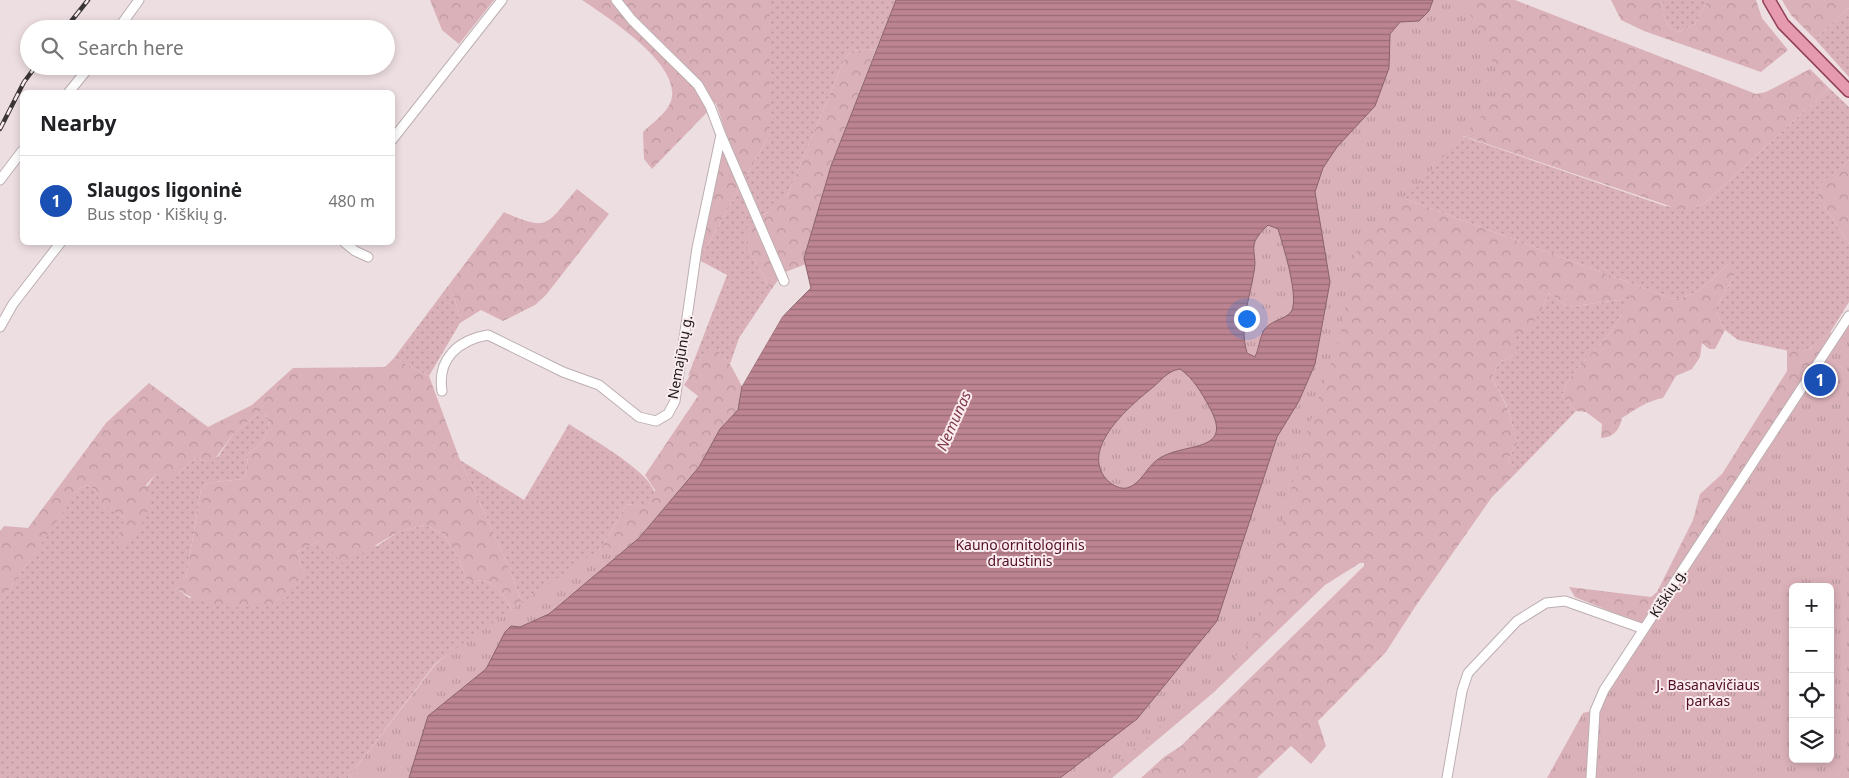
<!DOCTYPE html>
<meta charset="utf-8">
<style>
:root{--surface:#fff;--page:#f6f6f6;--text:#202124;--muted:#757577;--line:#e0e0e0;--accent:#7c3aed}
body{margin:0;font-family:"Noto Sans",sans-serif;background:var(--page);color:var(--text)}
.controls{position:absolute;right:15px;bottom:15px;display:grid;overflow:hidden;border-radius:8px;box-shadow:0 2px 8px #0003}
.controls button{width:45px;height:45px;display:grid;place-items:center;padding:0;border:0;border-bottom:1px solid var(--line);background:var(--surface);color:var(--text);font:25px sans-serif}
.you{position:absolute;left:1246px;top:318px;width:18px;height:18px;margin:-12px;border:4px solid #fff;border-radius:50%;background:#1a73e8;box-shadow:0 0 0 8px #1a73e833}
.badge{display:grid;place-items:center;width:32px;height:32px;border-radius:50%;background:var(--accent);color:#fff;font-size:16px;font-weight:700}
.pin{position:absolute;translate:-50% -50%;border:2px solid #fff;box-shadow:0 1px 5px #0006}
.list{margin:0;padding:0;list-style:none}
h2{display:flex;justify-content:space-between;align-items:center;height:65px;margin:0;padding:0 20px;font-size:21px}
h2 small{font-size:16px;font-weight:400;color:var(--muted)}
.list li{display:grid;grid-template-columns:32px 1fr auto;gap:15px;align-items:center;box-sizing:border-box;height:90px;padding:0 20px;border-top:1px solid var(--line)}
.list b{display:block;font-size:19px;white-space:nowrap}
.list p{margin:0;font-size:16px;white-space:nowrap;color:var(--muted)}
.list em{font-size:16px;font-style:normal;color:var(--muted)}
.icon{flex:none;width:28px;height:28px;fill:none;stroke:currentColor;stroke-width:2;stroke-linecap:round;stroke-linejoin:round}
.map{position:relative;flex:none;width:1849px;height:778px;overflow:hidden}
.search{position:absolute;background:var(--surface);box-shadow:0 2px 8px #0003;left:20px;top:20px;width:375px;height:55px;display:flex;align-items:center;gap:12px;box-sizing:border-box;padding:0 18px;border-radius:28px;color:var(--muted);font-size:19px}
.panel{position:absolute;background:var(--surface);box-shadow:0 2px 8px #0003;left:20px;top:90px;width:375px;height:155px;border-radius:8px}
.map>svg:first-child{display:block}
</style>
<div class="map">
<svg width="1849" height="778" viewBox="0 0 1849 778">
<defs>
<pattern id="grass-dots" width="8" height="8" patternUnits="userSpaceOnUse" patternTransform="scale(1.25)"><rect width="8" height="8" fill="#dbb1b9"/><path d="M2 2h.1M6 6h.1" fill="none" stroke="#bb979e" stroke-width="1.8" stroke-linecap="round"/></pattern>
<pattern id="forest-crowns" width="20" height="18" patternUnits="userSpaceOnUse" patternTransform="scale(1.25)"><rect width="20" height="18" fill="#dbb1b9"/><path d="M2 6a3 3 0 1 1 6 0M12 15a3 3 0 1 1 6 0" fill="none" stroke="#bb979e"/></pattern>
<pattern id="park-tufts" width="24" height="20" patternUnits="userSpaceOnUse" patternTransform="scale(1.25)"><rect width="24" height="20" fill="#dbb1b9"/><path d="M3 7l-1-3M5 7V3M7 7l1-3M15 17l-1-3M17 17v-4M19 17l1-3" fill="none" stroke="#bb979e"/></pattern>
<pattern id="water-rules" width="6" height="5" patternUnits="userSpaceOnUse" patternTransform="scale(1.25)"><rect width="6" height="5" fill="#bc8490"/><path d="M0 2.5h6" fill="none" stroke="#986b75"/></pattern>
</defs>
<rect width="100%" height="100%" fill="#eddee1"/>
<path fill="url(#grass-dots)" d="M770 0H896L876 49 852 51 845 58 788 194 781 205 764 214 747 246 771 290 739 338 730 364 718 351 703 355 693 373 688 376 727 275 699 260 770 134Z
M1663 0H1708L1695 24 1679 32C1664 27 1662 14 1663 0Z
M1849 8V77L1815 39Z
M1829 88 1849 107V160L1819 186 1818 196 1849 244V302L1831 331 1817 345 1799 353 1738 340 1725 330 1715 310 1735 274 1727 265C1710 281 1697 297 1673 299L1323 168 1375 106 1665 206 1695 208 1705 203Z
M448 286 455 299 460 323 429 376 394 358Z
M1549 293 1567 307 1619 300 1629 294 1631 296C1624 309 1618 323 1609 334 1594 354 1568 371 1562 396L1576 411 1518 471 1508 459 1518 442C1512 430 1512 418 1507 406 1502 396 1496 387 1492 377L1498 364 1513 355 1514 333 1542 309Z
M261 411 268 418C270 437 263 442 248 454L246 475 242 479 208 483 201 489 186 578 176 588 189 598 304 574 297 552 319 541 377 546 398 532 425 525 443 534 459 559 467 583C499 572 508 604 520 627L445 656 435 664 348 778H0V603L73 497 80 488 88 485 95 490 103 505 125 518 156 474 179 473 196 457 206 462 218 457 233 434Z
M569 424C585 435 663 478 654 498 652 502 647 507 642 507 637 507 632 504 627 504L603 545 580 571 523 605 503 553 460 460 524 500Z"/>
<path fill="url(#forest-crowns)" d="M430 0H494L459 44 442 30Z
M582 0H770V134L699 260 725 131 716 103 652 169 644 159 643 132C652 123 667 113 671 101 683 65 607 17 582 0Z
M1433 0H1515L1756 94 1766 92 1810 69 1829 88 1705 203 1695 208 1681 210 1375 106Z
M1611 0H1663C1662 14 1664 27 1679 32L1695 24 1708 0H1756L1762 18 1788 50 1761 72 1644 31 1621 20Z
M1782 0H1849V8L1815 39 1791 15Z
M876 49 831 166 804 258 806 264 783 273 771 290 747 246V228C760 213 777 211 788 194L845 58 852 51Z
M1849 160V244L1818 196V186Z
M1323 168 1673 299C1697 297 1710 281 1727 265L1736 266 1735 274 1715 310 1725 330 1715 349H1709L1702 343 1700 357 1692 369 1676 376 1663 398C1647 401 1636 409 1622 418 1620 429 1613 438 1601 438L1602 424 1586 412 1576 411 1562 396C1568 371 1594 354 1609 334 1618 323 1624 309 1630 296L1629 295 1619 300 1567 307 1549 293 1542 309 1528 332 1514 333 1517 345 1513 355 1498 364 1492 377C1496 387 1501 395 1506 405 1512 417 1512 429 1518 442L1508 459 1518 471 1492 497 1415 607 1386 652 1318 721 1326 746 1311 764 1291 746 1257 778H1141L1164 757 1181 746 1364 566V563H1360L1325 585 1213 693 1112 778H1060Z
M577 189 609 214 546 295 535 305 503 321 481 310 460 323 455 299 448 286 504 212C550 233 546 224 577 189Z
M1831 331 1830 341 1644 625 1575 597 1569 587 1651 597 1657 592 1693 520 1700 494 1722 474 1787 371V350C1808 355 1817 345 1831 331Z
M709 351H718L730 364 742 386 738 410 720 429 699 467 639 538 549 614 520 627C508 604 499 572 467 583L459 559 443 534 425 525 398 532 344 564 319 541 297 552 304 574 281 605C243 608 207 612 175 587L186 578 201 489 208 483 242 479 246 475 248 454C263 442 270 437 268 418L261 411 233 434 213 462H206L196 457 179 473 168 479 156 474 146 485 152 495 145 519 129 543 121 544 117 539 125 518 102 505 95 490 88 485 80 488 0 603V531L4 526 28 528 106 423 149 383 208 427 252 405 293 368 385 367 394 358 429 376 460 460 503 553 523 605 580 571 603 545 627 504 643 507 650 503 655 490 645 475 698 396 684 385 703 355Z"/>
<path fill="url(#park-tufts)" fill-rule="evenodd" d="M1414 0H1457L1476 22 1505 90 1355 253 1340 337 1303 443 1252 639 1206 687 1100 778H348L435 665 445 656 598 550 623 561Z
M1849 321V778H1547L1583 713 1591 711 1613 682 1811 384ZM1793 587H1830V759H1793Z"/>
<path fill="url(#water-rules)" stroke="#8b636b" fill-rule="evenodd" d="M896 0H1433L1429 11 1419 21 1400 22 1390 34 1389 68 1375 106 1337 147 1323 168 1315 192 1330 282 1315 364 1299 401 1277 437 1217 621 1137 719 1060 778H409L428 716 486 669 505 632 511 626 520 627 549 614 639 538 699 467 720 429 738 410 742 386 782 317 811 288 804 258 831 166ZM1268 225 1278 229C1283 245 1300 299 1291 312 1283 321 1269 320 1263 332 1259 340 1259 349 1255 357L1247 353C1238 321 1252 295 1255 264 1255 257 1253 250 1254 244 1256 237 1263 230 1268 225ZM1180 369C1194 379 1201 392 1210 408 1235 455 1182 441 1157 460 1146 468 1141 484 1127 488 1117 490 1106 481 1102 473 1086 443 1131 405 1152 388 1162 380 1167 371 1180 369Z"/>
<path fill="#eddee1" d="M799 295 801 297 782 317 742 386 740 383 780 316Z"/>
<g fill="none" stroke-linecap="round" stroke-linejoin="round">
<g stroke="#bdafb1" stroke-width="11">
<path id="minor" d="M616 0 632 20 698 85 710 106 721 135 784 281
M118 29 139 0
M69 92 90 66
M392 140 502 0
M0 180 22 151
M344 242 355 251 368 257
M0 327 13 304 61 242
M442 391C437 359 458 340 488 335L563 372 599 385 639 417 656 421 668 414 675 401 697 248 721 135
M1447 778 1462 691 1468 673 1517 621 1546 603 1565 601 1644 629
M1591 778 1595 711 1604 690 1849 316"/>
</g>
<g stroke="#934058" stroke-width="14">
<path id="major" d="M1769 0 1783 24 1849 91"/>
</g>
<use href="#minor" stroke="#fff" stroke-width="9"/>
<use href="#major" stroke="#e59ab0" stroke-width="11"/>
<g stroke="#3b3536" stroke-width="4.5">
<path id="rail" d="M65 29 88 0
M0 129 24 82 36 66"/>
</g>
<use href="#rail" stroke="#faecee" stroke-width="2.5" stroke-dasharray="8" stroke-linecap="butt"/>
</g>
<g text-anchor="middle" stroke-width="4" stroke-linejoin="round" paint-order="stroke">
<g font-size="14" fill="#1a1516" stroke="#faecee">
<text transform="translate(680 357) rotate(-80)" y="5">Nemajūnų g.</text>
<text transform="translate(1668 593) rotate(-57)" y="5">Kiškių g.</text>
</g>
<g font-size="14" fill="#530e27" stroke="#faecee">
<text x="1020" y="550">Kauno ornitologinis<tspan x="1020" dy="16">draustinis</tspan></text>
<text x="1708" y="690">J. Basanavičiaus<tspan x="1708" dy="16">parkas</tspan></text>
</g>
<g font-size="15" font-style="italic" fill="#823a4e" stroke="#faecee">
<text transform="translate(954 421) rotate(-66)" y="5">Nemunas</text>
</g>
</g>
</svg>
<div class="controls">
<button>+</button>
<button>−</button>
<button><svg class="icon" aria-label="locate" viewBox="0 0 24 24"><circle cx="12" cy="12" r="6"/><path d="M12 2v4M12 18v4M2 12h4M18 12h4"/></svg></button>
<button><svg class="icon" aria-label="layers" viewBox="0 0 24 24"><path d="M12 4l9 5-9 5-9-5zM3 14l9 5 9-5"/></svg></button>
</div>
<div class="you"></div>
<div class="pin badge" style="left:1820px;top:380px;background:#1a4fb4">1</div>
<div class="search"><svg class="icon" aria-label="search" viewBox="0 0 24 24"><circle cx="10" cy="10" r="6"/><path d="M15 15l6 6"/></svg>Search here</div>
<section class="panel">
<h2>Nearby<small></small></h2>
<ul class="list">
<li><span class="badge" style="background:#1a4fb4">1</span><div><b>Slaugos ligoninė</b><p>Bus stop · Kiškių g.</p></div><em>480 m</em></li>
</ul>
</section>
</div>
